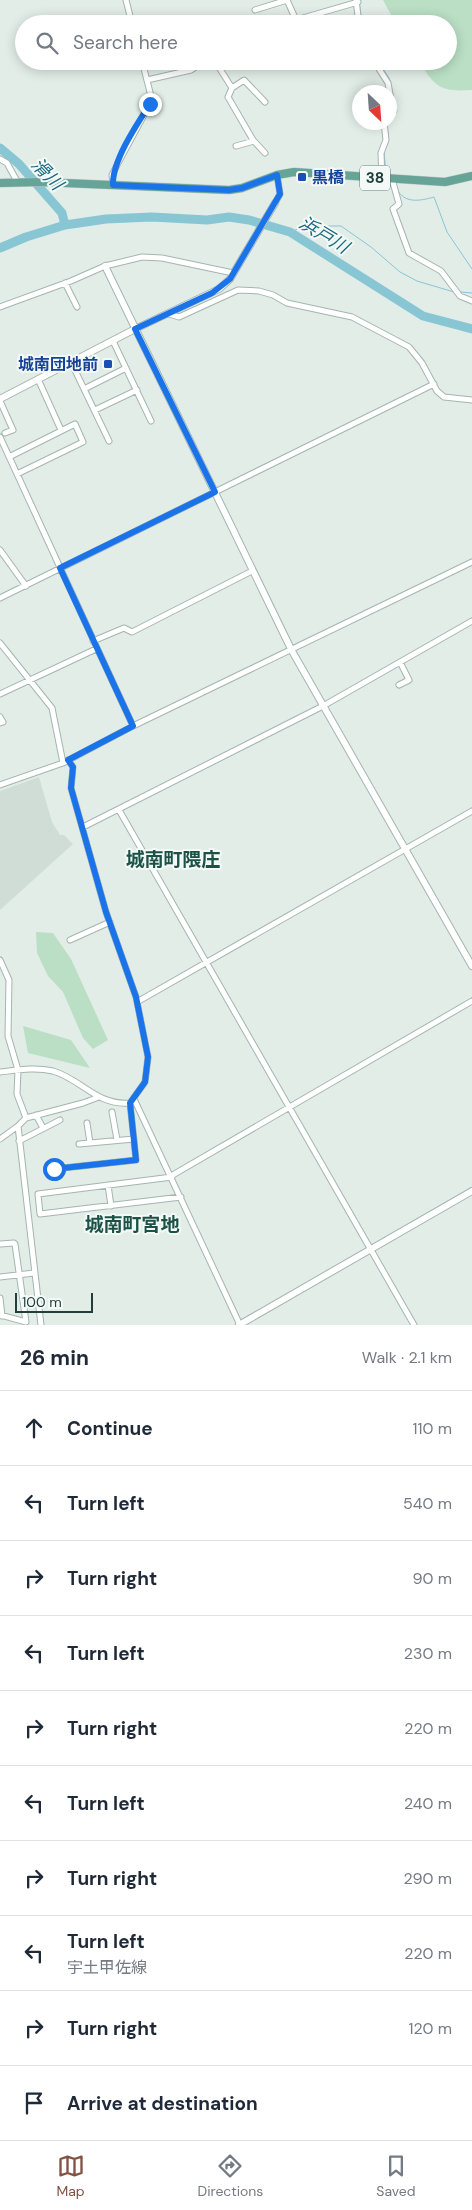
<!DOCTYPE html>
<meta charset="utf-8">
<style>
:root{--surface:#fff;--page:#f6f6f7;--text:#1f2937;--muted:#747a83;--line:#e0e1e3;--accent:#815144}
body{margin:0;font-family:"DM Sans","Noto Sans JP",sans-serif;background:var(--page);color:var(--text)}
.compass{position:absolute;left:352px;top:85px;width:45px;height:45px;border-radius:50%;background:var(--surface);box-shadow:0 2px 12px #0003;rotate:155deg}
.scale{position:absolute;left:15px;bottom:12px;width:78px;box-sizing:border-box;padding-left:5px;border:2px solid #213f38;border-top:0;font-size:14px;line-height:18px;white-space:nowrap;color:#213f38;-webkit-text-stroke:4px #f3f9f6;paint-order:stroke}
.stop{position:absolute;width:15px;height:15px;margin:-11px;border:4px solid #1a73e8;border-radius:50%;background:#fff}
.stop.end{background:#1a73e8;border-color:#fff;box-shadow:0 1px 5px #0008}
.list{margin:0;padding:0;list-style:none}
h2{display:flex;justify-content:space-between;align-items:center;height:65px;margin:0;padding:0 20px;font-size:21px}
h2 small{font-size:16px;font-weight:400;color:var(--muted)}
.list li{display:grid;grid-template-columns:32px 1fr auto;gap:15px;align-items:center;box-sizing:border-box;height:75px;padding:0 20px;border-top:1px solid var(--line)}
.list b{display:block;font-size:19px;white-space:nowrap}
.list p{margin:0;font-size:16px;white-space:nowrap;color:var(--muted)}
.list em{font-size:16px;font-style:normal;color:var(--muted)}
.icon{flex:none;width:28px;height:28px;fill:none;stroke:currentColor;stroke-width:2;stroke-linecap:round;stroke-linejoin:round}
.map{position:relative;flex:none;width:472px;height:1325px;overflow:hidden}
.search{position:absolute;background:var(--surface);box-shadow:0 2px 12px #0003;left:15px;right:15px;top:15px;height:55px;display:flex;align-items:center;gap:12px;box-sizing:border-box;padding:0 18px;border-radius:28px;color:var(--muted);font-size:19px}
.sheet{height:815px;background:var(--surface)}
nav{display:flex;justify-content:space-around;align-items:center;box-sizing:border-box;height:70px;border-top:1px solid var(--line);background:var(--surface);font-size:14px;color:var(--muted)}
nav a{display:grid;justify-items:center;gap:2px}
nav .on{color:var(--accent)}
.map>svg:first-child{display:block}
</style>
<div class="map">
<svg width="472" height="1325" viewBox="0 0 472 1325">
<rect width="100%" height="100%" fill="#e2ede8"/>
<path fill="#d0ddd7" d="M39 777 52 822 60 835H64L73 844 0 910V791Z"/>
<path fill="#badfc5" d="M383 0H472V90C441 92 435 88 419 61H448V24H396Z
M36 932 53 933 71 959 108 1040 93 1049 83 1038 63 992 48 976 37 953Z
M23 1026 71 1040 90 1068 28 1053Z"/>
<g fill="none" stroke-linecap="round" stroke-linejoin="round">
<path stroke="#88c6d4" stroke-width="1" d="M359 0 362 24
M378 61 389 78 397 111 390 121
M388 132V143
M384 151 386 174
M397 189C404 204 420 201 434 197L447 232 472 269
M290 232 311 224 321 226H341L371 247 400 272 417 281 454 292
M460 292 472 293"/>
<path stroke="#88c6d4" stroke-width="9" d="M0 148 19 164 62 213 65 225
M0 248 26 237 65 225 106 219 152 217 207 220 229 217 249 220 290 232 423 316 472 329"/>
<g stroke="#a4b5b0" stroke-width="7">
<path id="minor" d="M126 0 132 24
M356 0 359 24
M255 10 287 0 296 20 358 2
M215 61 232 88 228 97 253 140 265 153
M374 61 388 83 393 111 390 116
M147 80 191 70 205 61
M232 88 244 80 265 102
M236 146 254 141
M0 159 7 163 18 183
M382 179 381 153 386 140 384 122
M392 179 399 204 393 209 409 253 441 271 460 296 472 301
M113 185 112 175 118 163 152 100 142 61
M275 203 280 194 277 175
M65 283 77 307
M0 307 71 281 105 266 142 257 162 258 233 273
M169 314 179 317 238 290 259 291 273 295 287 303 352 317 409 347 422 363 437 391 444 397 472 400
M113 341 151 421
M71 362 109 441
M38 379 61 430
M84 389 126 368
M0 401 13 430 5 433
M95 410 137 390
M0 437 133 726
M9 457 75 424 83 442 17 474
M0 550 26 586
M0 598 434 384
M93 641 124 628 132 632 252 571
M0 643 52 708 63 763
M399 685 409 680 400 662
M0 694 96 649
M0 717 3 722 0 723
M0 785 63 763 133 726 472 562
M119 810 414 1325
M83 827 323 706 472 621
M70 940 110 922
M0 960 9 980 8 1036 18 1070 17 1094 26 1118 18 1126
M137 1002 472 811
M0 1072C18 1070 35 1067 53 1071 81 1079 97 1106 130 1103L145 1082 148 1057 136 997 106 912 71 788 73 767 68 760
M134 1099 240 1325
M112 1112 117 1140
M36 1115 43 1128
M26 1118 83 1103 99 1097
M87 1123 90 1143
M0 1139 18 1126 41 1325
M19 1141 60 1120
M79 1144 134 1139
M54 1169 136 1160 130 1103
M171 1176 472 1001
M172 1177 38 1194 40 1214 181 1197
M108 1185 111 1206
M0 1244 14 1243 15 1244 26 1322 0 1315
M0 1277 34 1273
M0 1298 2 1316"/>
</g>
<g stroke="#a4b5b0" stroke-width="8">
<path id="tertiary" d="M105 266 292 651 472 966
M0 399 135 329 219 289 230 279 275 203
M239 1325 472 1191"/>
</g>
<g stroke="#c1c9c7" stroke-width="9">
<path id="primary" d="M0 183 41 182 229 190 242 188 277 175 294 172 445 182 472 176"/>
</g>
<use href="#minor" stroke="#fff" stroke-width="5"/>
<use href="#tertiary" stroke="#fff" stroke-width="6"/>
<use href="#primary" stroke="#65a496" stroke-width="8"/>
</g>
<g fill="none" stroke-linecap="round" stroke-linejoin="round">
<path stroke="#1a73e8" stroke-width="6" d="M54 1169 136 1160 130 1103 145 1082 148 1057 136 997 106 912 71 788 73 767 68 760 133 726 60 568 215 492 135 329 212 293 230 279 280 194 277 175 242 188 229 190 113 185C112 161 137 124 150 104"/>
</g>
<g fill="#1a4fb4" stroke="#f3f9f6" stroke-width="2">
<rect x="297" y="172" width="10" height="10" rx="2.5"/>
<rect x="103" y="359" width="10" height="10" rx="2.5"/>
</g>
<g text-anchor="middle" stroke-width="4" stroke-linejoin="round" paint-order="stroke">
<rect fill="#f3f9f6" stroke="#607771" stroke-width="1" x="360" y="165.5" width="30" height="25" rx="4"/>
<g font-size="15" font-weight="bold" fill="#213f38">
<text x="375" y="183">38</text>
</g>
<g font-size="16" font-weight="bold" fill="#164399" stroke="#f3f9f6" text-anchor="start">
<text x="312" y="183">黒橋</text>
<text x="98" y="370" text-anchor="end">城南団地前</text>
</g>
<g font-size="18" font-style="italic" fill="#186a7e" stroke="#f3f9f6">
<text transform="translate(47 174) rotate(46)" y="6">滑川</text>
<text transform="translate(324 235) rotate(31)" y="6">浜戸川</text>
</g>
<g font-size="19" font-weight="bold" fill="#1c5246" stroke="#f3f9f6">
<text x="173" y="866">城南町隈庄</text>
<text x="132" y="1231">城南町宮地</text>
</g>
</g>
</svg>
<svg class="compass" viewBox="-18 -18 36 36"><path d="M0-13l5 13h-10z" fill="#e53935"/><path d="M0 13l5-13h-10z" fill="#747a83"/></svg>
<div class="scale">100 m</div>
<div class="stop" style="left:54px;top:1169px"></div>
<div class="stop end" style="left:150px;top:104px"></div>
<div class="search"><svg class="icon" aria-label="search" viewBox="0 0 24 24"><circle cx="10" cy="10" r="6"/><path d="M15 15l6 6"/></svg>Search here</div>
</div>
<section class="sheet">
<h2>26 min<small>Walk · 2.1 km</small></h2>
<ul class="list">
<li><svg class="icon" aria-label="ahead" viewBox="0 0 24 24"><path d="M12 20V5M6 11l6-6 6 6"/></svg><div><b>Continue</b></div><em>110 m</em></li>
<li><svg class="icon" aria-label="left" viewBox="0 0 24 24"><path d="M17 20v-9H6M10 6l-5 5 5 5"/></svg><div><b>Turn left</b></div><em>540 m</em></li>
<li><svg class="icon" aria-label="right" viewBox="0 0 24 24"><path d="M7 20v-9h11M14 6l5 5-5 5"/></svg><div><b>Turn right</b></div><em>90 m</em></li>
<li><svg class="icon" aria-label="left" viewBox="0 0 24 24"><path d="M17 20v-9H6M10 6l-5 5 5 5"/></svg><div><b>Turn left</b></div><em>230 m</em></li>
<li><svg class="icon" aria-label="right" viewBox="0 0 24 24"><path d="M7 20v-9h11M14 6l5 5-5 5"/></svg><div><b>Turn right</b></div><em>220 m</em></li>
<li><svg class="icon" aria-label="left" viewBox="0 0 24 24"><path d="M17 20v-9H6M10 6l-5 5 5 5"/></svg><div><b>Turn left</b></div><em>240 m</em></li>
<li><svg class="icon" aria-label="right" viewBox="0 0 24 24"><path d="M7 20v-9h11M14 6l5 5-5 5"/></svg><div><b>Turn right</b></div><em>290 m</em></li>
<li><svg class="icon" aria-label="left" viewBox="0 0 24 24"><path d="M17 20v-9H6M10 6l-5 5 5 5"/></svg><div><b>Turn left</b><p>宇土甲佐線</p></div><em>220 m</em></li>
<li><svg class="icon" aria-label="right" viewBox="0 0 24 24"><path d="M7 20v-9h11M14 6l5 5-5 5"/></svg><div><b>Turn right</b></div><em>120 m</em></li>
<li><svg class="icon" aria-label="arrive" viewBox="0 0 24 24"><path d="M6 21V4h12l-3 4 3 4H6"/></svg><div><b>Arrive at destination</b></div></li>
</ul>
</section>
<nav>
<a class="on"><svg class="icon" aria-label="map" viewBox="0 0 24 24"><path d="M3 6l6-2 6 2 6-2v14l-6 2-6-2-6 2zM9 4v14M15 6v14"/></svg>Map</a>
<a><svg class="icon" aria-label="directions" viewBox="0 0 24 24"><path d="M12 3l9 9-9 9-9-9zM9 14v-3h6M13 9l2 2-2 2"/></svg>Directions</a>
<a><svg class="icon" aria-label="saved" viewBox="0 0 24 24"><path d="M7 4h10v16l-5-4-5 4z"/></svg>Saved</a>
</nav>
